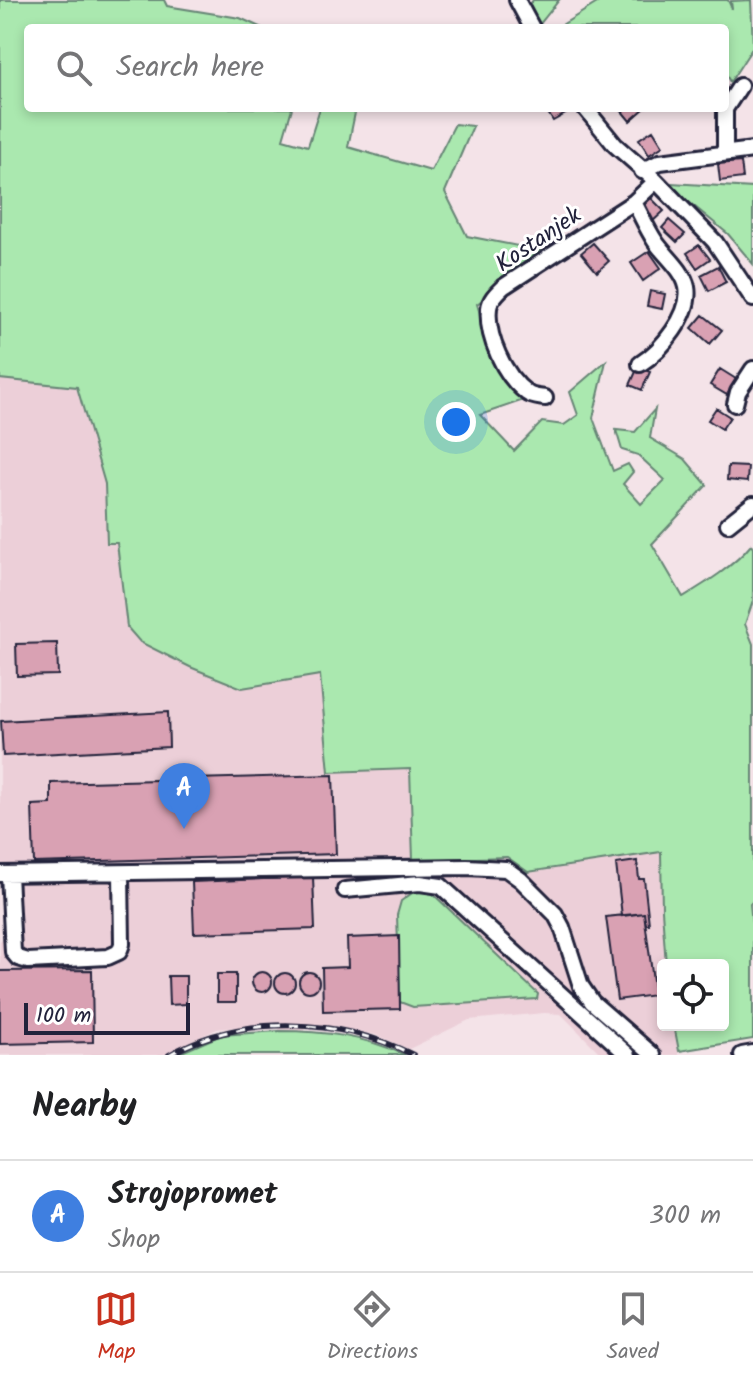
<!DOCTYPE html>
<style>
:root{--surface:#fff;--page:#f2f2f2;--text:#202124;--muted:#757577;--line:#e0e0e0;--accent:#c8321e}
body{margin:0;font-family:Kalam,sans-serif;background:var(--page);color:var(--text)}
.controls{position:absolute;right:24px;bottom:24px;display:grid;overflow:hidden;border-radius:8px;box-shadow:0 4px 12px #0003}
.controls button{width:72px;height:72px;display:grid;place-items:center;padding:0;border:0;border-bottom:2px solid var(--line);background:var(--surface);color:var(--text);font:40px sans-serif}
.scale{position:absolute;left:24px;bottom:20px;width:166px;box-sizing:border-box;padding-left:8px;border:4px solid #22223b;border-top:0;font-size:22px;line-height:28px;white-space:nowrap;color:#22223b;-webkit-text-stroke:6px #fff;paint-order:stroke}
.you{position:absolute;left:456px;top:422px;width:28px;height:28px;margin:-20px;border:6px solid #fff;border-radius:50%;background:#1a73e8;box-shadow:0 0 0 12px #1a73e833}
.badge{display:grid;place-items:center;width:52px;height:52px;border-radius:50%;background:var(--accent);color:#fff;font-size:26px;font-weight:700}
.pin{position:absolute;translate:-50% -66px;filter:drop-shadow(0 2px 4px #0008)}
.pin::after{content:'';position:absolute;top:42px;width:28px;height:24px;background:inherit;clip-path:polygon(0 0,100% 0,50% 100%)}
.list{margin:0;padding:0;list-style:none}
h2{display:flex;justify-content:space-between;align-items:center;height:104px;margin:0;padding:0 32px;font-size:34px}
h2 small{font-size:26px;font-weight:400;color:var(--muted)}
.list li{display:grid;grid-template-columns:52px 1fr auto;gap:24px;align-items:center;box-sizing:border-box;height:112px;padding:0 32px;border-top:2px solid var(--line)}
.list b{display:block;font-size:30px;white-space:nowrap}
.list p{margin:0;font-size:26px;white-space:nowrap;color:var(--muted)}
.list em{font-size:26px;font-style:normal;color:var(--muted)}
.icon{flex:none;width:44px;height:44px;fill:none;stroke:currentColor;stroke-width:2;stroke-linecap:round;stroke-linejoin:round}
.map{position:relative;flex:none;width:753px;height:1055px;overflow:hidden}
.search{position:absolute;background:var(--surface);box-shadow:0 4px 12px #0003;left:24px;right:24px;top:24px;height:88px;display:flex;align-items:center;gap:20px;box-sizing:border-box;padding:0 28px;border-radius:8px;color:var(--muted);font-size:30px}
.sheet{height:216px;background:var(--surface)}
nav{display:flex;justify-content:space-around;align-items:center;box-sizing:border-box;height:112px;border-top:2px solid var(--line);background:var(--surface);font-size:22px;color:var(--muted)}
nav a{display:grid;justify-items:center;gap:4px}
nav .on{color:var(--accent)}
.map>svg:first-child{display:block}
</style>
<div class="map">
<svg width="753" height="1055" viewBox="0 0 753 1055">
<rect width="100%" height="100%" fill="#f4e3e8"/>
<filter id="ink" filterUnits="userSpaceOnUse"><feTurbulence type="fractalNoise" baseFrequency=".0125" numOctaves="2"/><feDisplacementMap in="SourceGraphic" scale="16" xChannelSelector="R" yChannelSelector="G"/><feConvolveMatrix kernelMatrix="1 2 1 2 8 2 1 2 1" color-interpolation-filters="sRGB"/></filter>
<g filter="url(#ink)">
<path fill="#eccfd8" d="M0 379 77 386 105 484 107 543H117L242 688 320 675 410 769 413 860 507 857 529 872 662 852V910L666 965H663V1025H674L679 1055H656L639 1039 622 1055H602L561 1014 544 1013 469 1020 409 1049 376 1035 339 1027 306 1024 305 1031H279V1023L217 1029 163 1055H0V941L4 937 2 894H0Z"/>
<path fill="#aae8af" stroke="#668575" stroke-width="2" d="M0 0H164L167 6 240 18 262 28H28V108H292L283 139 308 146 320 108H356L348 147 431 171 455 124 473 126 445 192 467 236 548 252 477 304 493 359 521 401 480 415 514 451 542 422 564 425 578 415 570 392 606 361 593 418 613 471 628 464 633 472 623 484 641 504 665 480 638 455 622 450 616 430 635 432 655 409 650 438 685 459 707 485 652 544 683 597C706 583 734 566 751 545L753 548V601L745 624 753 644V901L750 904 753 933V1039L679 1051 674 1025H723V965H666L662 910 661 852 528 872 507 857 413 860 410 769 329 772 320 675 242 688 190 667 140 642 127 627 117 543H107L105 484 77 387 0 379Z
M533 0H559L539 25 527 9Z
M602 0H728L732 9 731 1 751 0 753 47 730 82 725 73V28H557Z
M671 183 753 188V264L728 234 689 202H684L669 187Z
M415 891 432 893 538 994 537 999 413 1007 400 1002 397 915 401 901Z
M279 1031C324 1031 364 1036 405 1055H175L221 1035Z"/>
<path fill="#d9a1b3" stroke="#22223b" stroke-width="2" d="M545 108H566L569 112 553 121Z
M623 108H645L630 121 621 110Z
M653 130 663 146 649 155 639 139Z
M741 162 743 178 720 181 718 164Z
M648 195 664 211 652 222 636 206Z
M669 220 685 234 677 242 662 228Z
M593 243 609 261 597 272 581 253Z
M699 245 710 259 697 268 687 253Z
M649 251 661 268 643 281 631 263Z
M718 266 726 282 709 291 701 275Z
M650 291 665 294 662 309 647 306Z
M703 315 722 330 710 344 692 328Z
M638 367 650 372 642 390 630 385Z
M720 369 736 379 727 395 710 385Z
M716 408 730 417 722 429 708 420Z
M728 466 748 467 747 482 727 480Z
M57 643 58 675 17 676 16 644Z
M168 712 169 747 3 756 1 721Z
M333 775 336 854 34 863 32 805 51 804V783Z
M637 861 639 879H644L649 924H646L644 913 622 916 616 864Z
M313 877 315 929 194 933 192 882Z
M644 913 655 995 617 1000 606 917Z
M399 936 400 1009 323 1011 322 968 348 967 347 938Z
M92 970 93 1042 0 1044V971Z
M252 982a10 10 0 1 1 20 0a10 10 0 1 1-20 0Z
M299 982a10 10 0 1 1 20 0a10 10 0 1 1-20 0Z
M275 983a10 10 0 1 1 20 0a10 10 0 1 1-20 0Z
M217 974H236V1002H217Z
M168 976H186V1004L169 1005Z"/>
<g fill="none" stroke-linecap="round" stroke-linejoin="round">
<g stroke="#22223b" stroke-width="20">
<path id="minor" d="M517 0 532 28
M585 108 615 145 656 181 715 242 753 299
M725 153V109L740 86
M642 171 660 162 753 150
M634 202C641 215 647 229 655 241 664 255 683 269 687 287 692 314 661 351 640 364
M545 398C539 397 532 397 527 393 504 376 486 336 489 308 490 299 497 293 503 287L634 202 656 181
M735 404 738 392 753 369
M728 524 753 504
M0 874 467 867 506 869 521 880 555 914 562 927 581 986 592 1002 653 1055
M9 874 13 952 18 958 28 961 108 957 119 952 122 944 121 873
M345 890 420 883 441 886 628 1055
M742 1055 753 1053"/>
</g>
<use href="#minor" stroke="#fff" stroke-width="14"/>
<g stroke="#22223b" stroke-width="6">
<path id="rail" d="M169 1055C241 1013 341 1018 413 1055"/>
</g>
<use href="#rail" stroke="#fff" stroke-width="3" stroke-dasharray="9" stroke-linecap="butt"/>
</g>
</g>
<g text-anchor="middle" stroke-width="6" stroke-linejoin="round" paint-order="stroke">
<g font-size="24" fill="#22223b" stroke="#fff">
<text transform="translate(538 239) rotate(-34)" y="8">Kostanjek</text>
</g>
</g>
</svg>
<div class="controls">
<button><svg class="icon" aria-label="locate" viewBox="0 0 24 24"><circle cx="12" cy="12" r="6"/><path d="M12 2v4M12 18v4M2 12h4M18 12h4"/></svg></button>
</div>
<div class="scale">100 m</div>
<div class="you"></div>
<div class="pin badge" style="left:184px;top:829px;background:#3f7fe0">A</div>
<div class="search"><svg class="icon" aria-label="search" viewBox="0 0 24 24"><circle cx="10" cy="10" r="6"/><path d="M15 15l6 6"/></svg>Search here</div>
</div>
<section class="sheet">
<h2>Nearby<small></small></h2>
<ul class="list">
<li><span class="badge" style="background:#3f7fe0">A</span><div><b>Strojopromet</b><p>Shop</p></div><em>300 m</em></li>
</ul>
</section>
<nav>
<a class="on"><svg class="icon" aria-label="map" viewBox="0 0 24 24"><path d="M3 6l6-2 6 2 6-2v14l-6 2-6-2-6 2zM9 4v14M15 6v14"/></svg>Map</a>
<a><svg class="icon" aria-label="directions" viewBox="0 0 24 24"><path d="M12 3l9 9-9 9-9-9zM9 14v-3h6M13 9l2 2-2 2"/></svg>Directions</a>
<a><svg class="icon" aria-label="saved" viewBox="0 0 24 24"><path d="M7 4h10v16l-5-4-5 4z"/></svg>Saved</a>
</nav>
